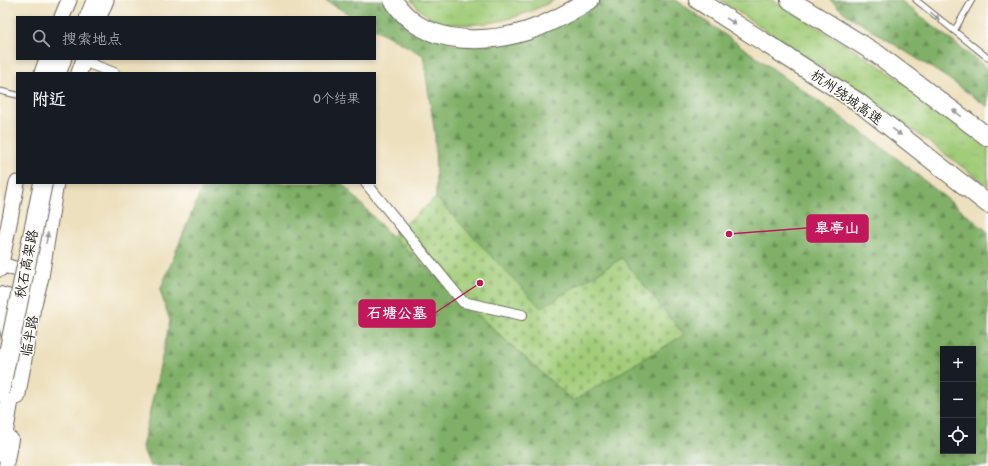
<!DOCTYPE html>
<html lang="zh">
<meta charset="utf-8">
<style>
:root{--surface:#171b24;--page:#242831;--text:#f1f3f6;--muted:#9ea1a6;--line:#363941}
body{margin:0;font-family:Itim,"LXGW WenKai TC",sans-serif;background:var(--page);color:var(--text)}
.controls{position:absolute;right:12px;bottom:12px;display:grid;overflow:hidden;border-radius:0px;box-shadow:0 2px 6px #0003}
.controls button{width:36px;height:36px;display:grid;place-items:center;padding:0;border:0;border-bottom:1px solid var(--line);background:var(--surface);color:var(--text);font:20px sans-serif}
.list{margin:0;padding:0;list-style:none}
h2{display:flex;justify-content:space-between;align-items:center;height:52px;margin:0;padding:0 16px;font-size:17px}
h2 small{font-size:13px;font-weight:400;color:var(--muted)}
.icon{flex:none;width:22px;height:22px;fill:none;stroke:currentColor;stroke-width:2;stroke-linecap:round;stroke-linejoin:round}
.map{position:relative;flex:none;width:988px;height:466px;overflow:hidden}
.search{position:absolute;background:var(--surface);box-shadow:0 2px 6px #0003;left:16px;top:16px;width:360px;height:44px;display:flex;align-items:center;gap:10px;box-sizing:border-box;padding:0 14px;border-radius:0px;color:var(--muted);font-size:15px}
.panel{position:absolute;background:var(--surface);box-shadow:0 2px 6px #0003;left:16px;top:72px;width:360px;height:112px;border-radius:0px}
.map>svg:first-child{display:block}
</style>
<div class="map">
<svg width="988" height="466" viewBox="0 0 988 466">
<defs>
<pattern id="grass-tufts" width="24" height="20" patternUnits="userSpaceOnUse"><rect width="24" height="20" fill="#a1cc78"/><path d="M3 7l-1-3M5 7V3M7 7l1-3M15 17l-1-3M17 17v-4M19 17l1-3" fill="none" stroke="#8aaf67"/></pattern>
<pattern id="forest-firs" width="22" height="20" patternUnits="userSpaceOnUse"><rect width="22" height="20" fill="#80b068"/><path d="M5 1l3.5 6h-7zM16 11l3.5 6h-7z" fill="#688e55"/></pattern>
<pattern id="cemetery-stones" width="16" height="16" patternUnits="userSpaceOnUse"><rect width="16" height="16" fill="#a1cc78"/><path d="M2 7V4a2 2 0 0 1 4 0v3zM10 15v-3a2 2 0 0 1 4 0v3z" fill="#8aaf67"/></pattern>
</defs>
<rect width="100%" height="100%" fill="#fdfcf7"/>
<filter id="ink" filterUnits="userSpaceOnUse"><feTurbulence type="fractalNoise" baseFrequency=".025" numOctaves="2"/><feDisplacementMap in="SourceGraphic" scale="8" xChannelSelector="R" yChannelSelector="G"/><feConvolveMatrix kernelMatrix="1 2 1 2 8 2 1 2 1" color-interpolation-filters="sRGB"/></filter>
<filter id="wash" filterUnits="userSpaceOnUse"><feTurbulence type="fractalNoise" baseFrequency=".012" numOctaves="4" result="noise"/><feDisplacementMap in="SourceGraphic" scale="16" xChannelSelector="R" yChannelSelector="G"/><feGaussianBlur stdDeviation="0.9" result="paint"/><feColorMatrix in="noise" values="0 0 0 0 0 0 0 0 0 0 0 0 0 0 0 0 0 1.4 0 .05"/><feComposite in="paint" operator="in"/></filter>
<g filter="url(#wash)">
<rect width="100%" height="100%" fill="#ede0be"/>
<path fill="url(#grass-tufts)" stroke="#5e744a" d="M411 0H554C522 17 492 26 456 24 451 23 445 24 440 22 429 18 418 9 411 0Z
M720 0H773L872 61 988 141V186L881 106Z"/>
<path fill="url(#forest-firs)" stroke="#4e6642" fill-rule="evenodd" d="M342 0H385L454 45 596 0H676L883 147 988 232V466H150L142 447 170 321 160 290 204 183H342L391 236 573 401 622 258 541 309 436 198 435 135 423 55 375 29V17H354L326 1ZM943 349H973V451H943Z
M830 0H900L988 69V107L946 77 846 14Z"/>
<path fill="url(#cemetery-stones)" stroke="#5e744a" d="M436 198 541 308 622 258 684 335 573 401 391 236Z"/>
</g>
<g filter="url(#ink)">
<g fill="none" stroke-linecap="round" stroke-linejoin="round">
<g stroke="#656155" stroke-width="7">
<path id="lane" d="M916 0 988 58
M954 31 972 0
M0 91 17 95"/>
</g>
<g stroke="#656155" stroke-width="12">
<path id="street" d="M83 61 114 73
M366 183 463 302 522 315"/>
</g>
<g stroke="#656155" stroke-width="16">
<path id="secondary" d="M0 264 35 275
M0 294 34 304 18 397
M6 466 11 439"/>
</g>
<g stroke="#656155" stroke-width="17">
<path id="primary" d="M62 17 69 0
M99 17 106 0
M42 73 47 59
M79 73 84 59
M0 269 17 183
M34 304 41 277 56 183"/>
</g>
<g stroke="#656155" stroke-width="20">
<path id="highway" d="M393 0C399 9 407 18 416 24 448 44 492 42 527 31 549 24 570 12 590 0
M698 0 858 102 988 204
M790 0 877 54 988 137
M89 17 96 0
M57 73 62 59
M0 303C24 353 9 401 0 452"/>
</g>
<use href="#lane" stroke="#fff" stroke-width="5"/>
<use href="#street" stroke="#fff" stroke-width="10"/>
<use href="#secondary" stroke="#fff" stroke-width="14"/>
<use href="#primary" stroke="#fff" stroke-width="15"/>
<use href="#highway" stroke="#fff" stroke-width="18"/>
<g stroke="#656155" stroke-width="20" stroke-linecap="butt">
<path id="highway-bridge" d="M0 392 43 183"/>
</g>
<use href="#highway-bridge" stroke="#fff" stroke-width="18"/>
</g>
<defs><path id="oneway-solid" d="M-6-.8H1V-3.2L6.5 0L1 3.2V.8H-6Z"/></defs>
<g fill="#999">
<use href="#oneway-solid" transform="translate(935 16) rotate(40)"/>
<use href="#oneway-solid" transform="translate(731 21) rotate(32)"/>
<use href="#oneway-solid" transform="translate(957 113) rotate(-143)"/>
<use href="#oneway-solid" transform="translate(897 132) rotate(38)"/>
<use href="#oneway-solid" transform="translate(47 238) rotate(-80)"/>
</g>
</g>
<g text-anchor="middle" stroke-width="3" stroke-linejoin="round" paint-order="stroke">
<g font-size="14" fill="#1c1c1c" stroke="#fdfcf7">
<text transform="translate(847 97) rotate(35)" y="5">杭州绕城高速</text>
<text transform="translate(26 264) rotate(-79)" y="5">秋石高架路</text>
<text transform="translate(29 336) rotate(-80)" y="5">临半路</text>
</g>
</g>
<path fill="none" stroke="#c2185b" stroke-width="1.5" d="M729 234L807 228M480 283L435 313"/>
<g fill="#c2185b" stroke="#fdfcf7" stroke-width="1.5">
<circle cx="729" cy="234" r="4"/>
<circle cx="480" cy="283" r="4"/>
</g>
<g fill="#c2185b" stroke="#c2185b" stroke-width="1.5">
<rect x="807" y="215" width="61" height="27" rx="4"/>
<rect x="359" y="300" width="76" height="27" rx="4"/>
</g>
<g font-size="15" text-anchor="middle" font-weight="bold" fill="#fff">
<text x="837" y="233">皋亭山</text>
<text x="397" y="318">石塘公墓</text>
</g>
</svg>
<div class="controls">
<button>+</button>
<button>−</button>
<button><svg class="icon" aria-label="locate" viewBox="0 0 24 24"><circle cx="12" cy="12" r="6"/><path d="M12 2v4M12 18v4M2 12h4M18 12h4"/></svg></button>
</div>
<div class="search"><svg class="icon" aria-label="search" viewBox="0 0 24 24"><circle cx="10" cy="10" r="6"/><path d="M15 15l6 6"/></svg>搜索地点</div>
<section class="panel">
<h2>附近<small>0个结果</small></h2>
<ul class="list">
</ul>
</section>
</div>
